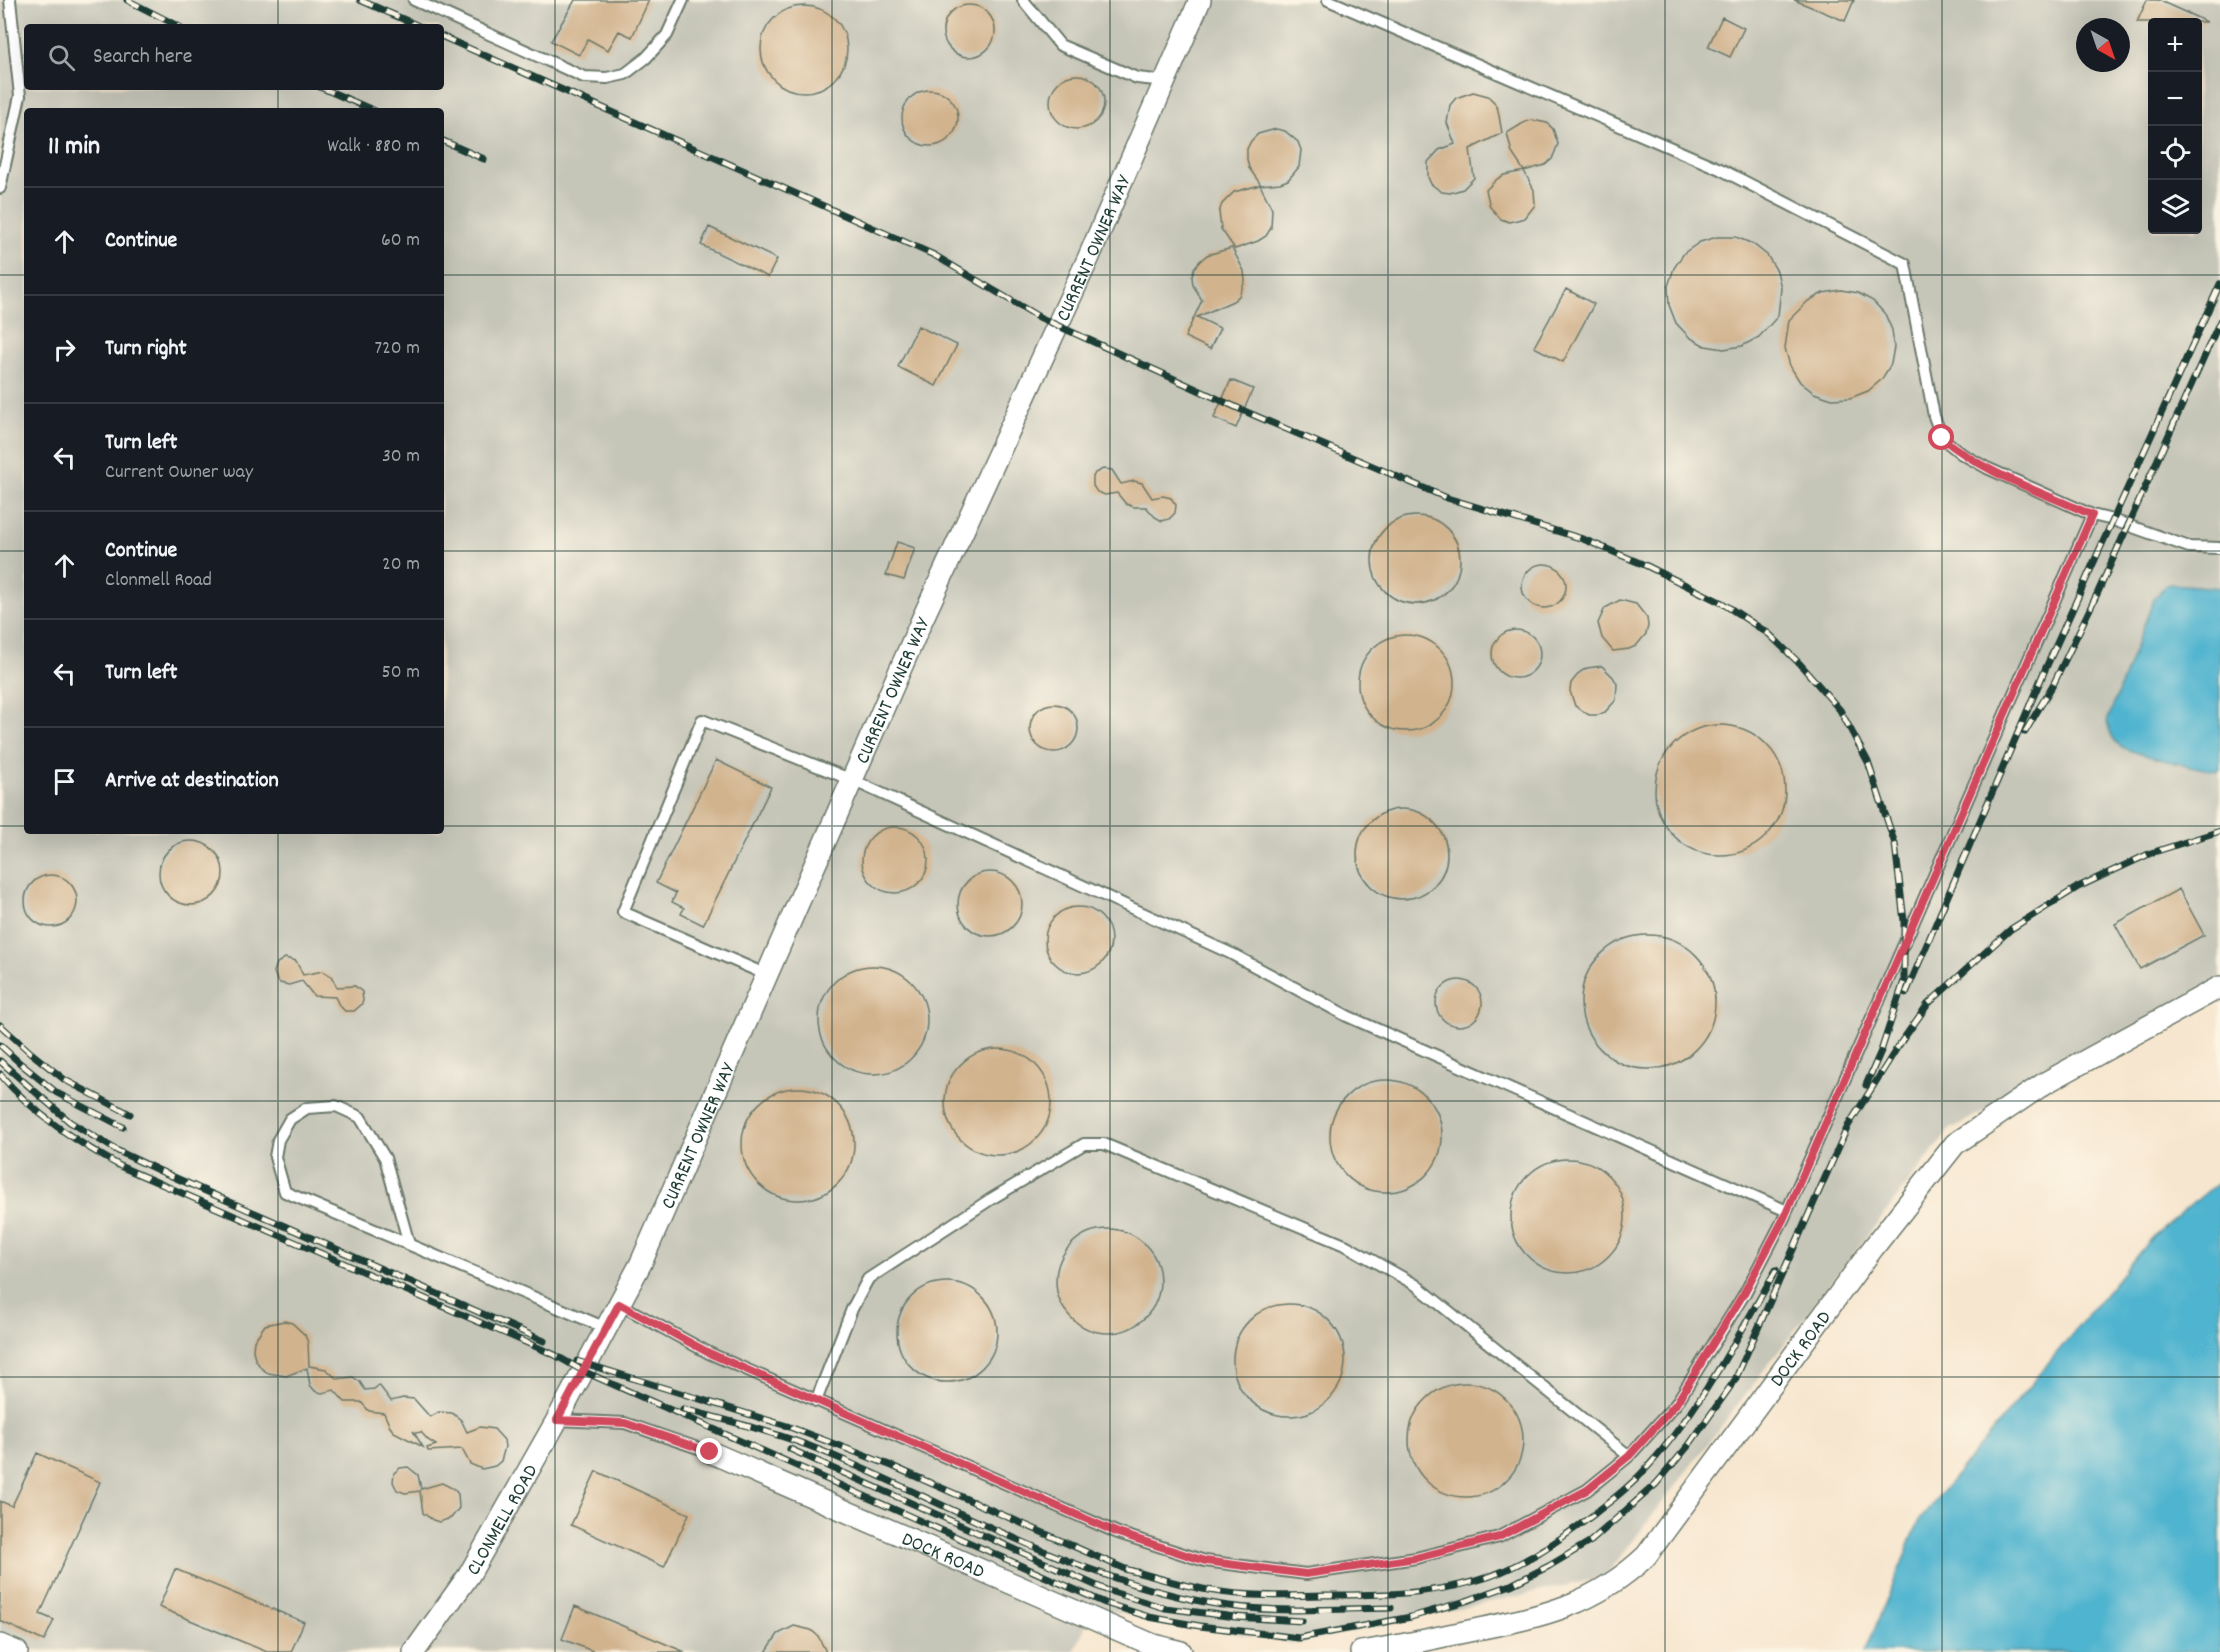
<!DOCTYPE html>
<meta charset="utf-8">
<style>
:root{--surface:#171b24;--page:#20242c;--text:#f1f3f6;--muted:#9ea1a6;--line:#363941}
body{margin:0;font-family:Dekko,sans-serif;background:var(--page);color:var(--text)}
.controls{position:absolute;right:18px;top:18px;display:grid;overflow:hidden;border-radius:6px;box-shadow:0 6px 24px #0002}
.controls button{width:54px;height:54px;display:grid;place-items:center;padding:0;border:0;border-bottom:2px solid var(--line);background:var(--surface);color:var(--text);font:30px sans-serif}
.compass{position:absolute;left:2076px;top:18px;width:54px;height:54px;border-radius:50%;background:var(--surface);box-shadow:0 6px 24px #0002;rotate:140deg}
.stop{position:absolute;width:18px;height:18px;margin:-14px;border:4px solid #d1495b;border-radius:50%;background:#fff}
.stop.end{background:#d1495b;border-color:#fff;box-shadow:0 2px 6px #0008}
.list{margin:0;padding:0;list-style:none}
h2{display:flex;justify-content:space-between;align-items:center;height:78px;margin:0;padding:0 24px;font-size:26px}
h2 small{font-size:20px;font-weight:400;color:var(--muted)}
.list li{display:grid;grid-template-columns:39px 1fr auto;gap:18px;align-items:center;box-sizing:border-box;height:108px;padding:0 24px;border-top:2px solid var(--line)}
.list b{display:block;font-size:22px;white-space:nowrap}
.list p{margin:0;font-size:20px;white-space:nowrap;color:var(--muted)}
.list em{font-size:20px;font-style:normal;color:var(--muted)}
.icon{flex:none;width:33px;height:33px;fill:none;stroke:currentColor;stroke-width:2;stroke-linecap:round;stroke-linejoin:round}
.map{position:relative;flex:none;width:2220px;height:1652px;overflow:hidden}
.search{position:absolute;background:var(--surface);box-shadow:0 6px 24px #0002;left:24px;top:24px;width:420px;height:66px;display:flex;align-items:center;gap:15px;box-sizing:border-box;padding:0 21px;border-radius:6px;color:var(--muted);font-size:22px}
.panel{position:absolute;background:var(--surface);box-shadow:0 6px 24px #0002;left:24px;top:108px;width:420px;height:726px;border-radius:6px}
.map>svg:first-child{display:block}
</style>
<div class="map">
<svg width="2220" height="1652" viewBox="0 0 2220 1652">
<rect width="100%" height="100%" fill="#fcf5e5"/>
<filter id="ink" filterUnits="userSpaceOnUse"><feTurbulence type="fractalNoise" baseFrequency=".0167" numOctaves="2"/><feDisplacementMap in="SourceGraphic" scale="12" xChannelSelector="R" yChannelSelector="G"/><feConvolveMatrix kernelMatrix="1 2 1 2 8 2 1 2 1" color-interpolation-filters="sRGB"/></filter>
<filter id="wash" filterUnits="userSpaceOnUse"><feTurbulence type="fractalNoise" baseFrequency=".008" numOctaves="4" result="noise"/><feDisplacementMap in="SourceGraphic" scale="24" xChannelSelector="R" yChannelSelector="G"/><feGaussianBlur stdDeviation="1.35" result="paint"/><feColorMatrix in="noise" values="0 0 0 0 0 0 0 0 0 0 0 0 0 0 0 0 0 1.4 0 .05"/><feComposite in="paint" operator="in"/></filter>
<g filter="url(#wash)">
<rect width="100%" height="100%" fill="#f7e6cf"/>
<path fill="#c5c5b8" fill-rule="evenodd" d="M0 0H2220V983L1949 1130 1605 1577 1295 1644 1093 1608 1074 1652 0 1650ZM2152 22H2198V230H2152ZM27 27H441V87H27ZM2085 27H2121V63H2085ZM27 111H441V831H27Z"/>
<path fill="#50b4cf" stroke="#387882" stroke-width="1.5" d="M2172 584 2220 588V770L2218 771C2201 769 2126 754 2117 743 2111 737 2109 729 2107 722L2154 599 2166 585Z
M2220 1181V1652H1865L1920 1519 2152 1237Z"/>
<g id="blocks">
<path fill="#d1b38e" d="M575 0H649L632 37 619 31 608 50 588 39 579 55 551 41Z
M1794 0H1854L1845 21Z
M2147 0H2158L2207 22H2137Z
M943 31a26 26 0 1 1 52 0a26 26 0 1 1-52 0Z
M761 49a43 43 0 1 1 86 0a43 43 0 1 1-86 0Z
M1722 17 1744 28 1730 57 1708 47Z
M1050 102a27 27 0 1 1 54 0a27 27 0 1 1-54 0Z
M902 118a28 28 0 1 1 56 0a28 28 0 1 1-56 0Z
M1473 92 1488 96 1494 102 1498 110 1502 133 1470 149 1474 178 1463 189 1450 193 1442 192 1431 184 1428 177V162L1439 150 1455 144 1447 123 1450 105 1456 98Z
M1532 120 1547 123 1553 129 1558 144 1552 159 1545 165 1524 171 1512 153 1507 133 1525 122Z
M1276 129 1285 131 1298 142 1301 150 1299 167 1288 180 1280 183 1261 185 1249 168 1247 159V149L1251 141 1258 134Z
M1524 171 1534 190 1535 205 1525 218 1509 222 1501 219 1490 207 1486 190 1497 179 1504 175Z
M1260 185 1272 209 1271 228 1266 236 1258 241 1235 249 1221 229 1219 212 1222 204 1234 192Z
M709 227 777 259 768 277 701 245Z
M1717 237H1736L1753 244 1767 255 1777 271 1781 288 1778 316 1759 337 1742 346 1724 349 1705 346 1689 337 1676 323 1669 305 1668 286 1674 268 1684 253 1700 242Z
M1232 248 1244 271 1245 281 1239 296 1233 301 1197 317 1220 328 1210 349 1185 337 1202 300 1193 285 1192 277 1194 268 1200 261 1207 255Z
M1566 289 1594 304 1563 362 1534 347Z
M1841 290 1858 293 1873 301 1885 314 1892 330 1894 347 1891 364 1882 379 1868 391 1850 398 1832 399 1814 393 1800 382 1790 366 1785 348 1789 320 1808 301 1823 293Z
M918 326 957 345 936 386 898 367Z
M1231 380 1253 389 1236 428 1214 418Z
M1103 469 1112 470 1121 484 1134 481 1142 483 1152 498 1163 496 1171 498 1176 505 1175 513 1169 519 1162 521 1155 517 1146 507H1134L1126 504 1117 493 1105 495 1097 492 1093 486V477L1095 473Z
M1372 560a44 44 0 1 1 88 0a44 44 0 1 1-88 0Z
M897 542 915 548 904 580 886 575Z
M1522 586a22 22 0 1 1 44 0a22 22 0 1 1-44 0Z
M1620 600 1636 604 1647 618 1648 626 1646 634 1636 646 1629 649 1613 651 1602 638 1598 623 1605 608Z
M1492 654a24 24 0 1 1 48 0a24 24 0 1 1-48 0Z
M1358 683a48 48 0 1 1 96 0a48 48 0 1 1-96 0Z
M1602 666 1613 677 1617 684 1616 700 1605 712 1598 715H1589L1575 706 1570 691 1571 683 1580 672 1587 668Z
M1030 728a24 24 0 1 1 48 0a24 24 0 1 1-48 0Z
M1655 790a65 65 0 1 1 130 0a65 65 0 1 1-130 0Z
M716 760 771 787 703 925 681 914 684 908 672 902 676 893 656 883Z
M1357 854a45 45 0 1 1 90 0a45 45 0 1 1-90 0Z
M862 860a33 33 0 1 1 66 0a33 33 0 1 1-66 0Z
M159 873a32 32 0 1 1 64 0a32 32 0 1 1-64 0Z
M958 904a32 32 0 1 1 64 0a32 32 0 1 1-64 0Z
M25 901a26 26 0 1 1 52 0a26 26 0 1 1-52 0Z
M2179 889 2204 935 2140 969 2115 924Z
M1045 940a33 33 0 1 1 66 0a33 33 0 1 1-66 0Z
M1581 1002a67 67 0 1 1 134 0a67 67 0 1 1-134 0Z
M285 958 296 961 303 975 323 971 331 976 337 987 355 986 362 992 363 1001 361 1005 354 1011H345L339 1005 335 997 314 996 302 981 289 985 280 983 277 980 274 972 277 963Z
M819 1020a54 54 0 1 1 108 0a54 54 0 1 1-108 0Z
M1436 1003a23 23 0 1 1 46 0a23 23 0 1 1-46 0Z
M945 1102a53 53 0 1 1 106 0a53 53 0 1 1-106 0Z
M1330 1136a56 56 0 1 1 112 0a56 56 0 1 1-112 0Z
M742 1144a56 56 0 1 1 112 0a56 56 0 1 1-112 0Z
M1511 1216a57 57 0 1 1 114 0a57 57 0 1 1-114 0Z
M1056 1281a52 52 0 1 1 104 0a52 52 0 1 1-104 0Z
M897 1332a50 50 0 1 1 100 0a50 50 0 1 1-100 0Z
M1233 1360a56 56 0 1 1 112 0a56 56 0 1 1-112 0Z
M284 1321 292 1323 305 1335 308 1343 309 1366 326 1369 337 1379 353 1377 360 1382 365 1390 374 1389 379 1385 391 1401 403 1398 414 1399 430 1417 439 1412 452 1413 461 1420 467 1432 480 1427 494 1429 504 1440 505 1447 501 1461 495 1466 482 1469 470 1464 462 1449 428 1451 427 1448 436 1445 428 1440 421 1432 416 1433 413 1431 423 1447 394 1432 390 1427 384 1413 369 1411 361 1402H345L334 1390 322 1393 315 1391 310 1385 307 1368 286 1376 268 1373 261 1368 255 1359 253 1350 254 1341 265 1325Z
M1409 1440a57 57 0 1 1 114 0a57 57 0 1 1-114 0Z
M37 1453 100 1482 40 1614 54 1620 44 1641 0 1621V1501L12 1506Z
M408 1467 418 1475 421 1489 442 1483 454 1489 458 1494 459 1508 451 1518 439 1522 433 1520 423 1513 420 1491 405 1493 397 1490 393 1482 394 1473 400 1468Z
M596 1471 689 1514 664 1567 571 1525Z
M175 1569 304 1622 291 1652H267L159 1607Z
M575 1606 685 1652H595L562 1639Z
M794 1626 811 1630 818 1636 826 1652H766L778 1634Z"/>
</g>
</g>
<g filter="url(#ink)">
<use href="#blocks" fill-opacity="0" stroke="#6b786a" stroke-width="1.5"/>
<g fill="none" stroke-linecap="round" stroke-linejoin="round">
<g stroke="#6b786a" stroke-width="14">
<path id="lane" d="M414 0 584 77 607 78 625 74 646 58 667 35 683 0
M1023 0 1060 45 1137 78 1165 81
M1328 0 1720 169 1905 264 1934 416 1942 438 1962 454 1987 468 2092 515 2113 520 2189 547 2220 548
M0 188 20 96 10 0
M767 975 623 912 702 720 852 780 1232 954 1347 1016 1787 1211
M409 1244 385 1158 360 1117 336 1106 307 1108 290 1119 278 1140 275 1157 285 1192 606 1328
M619 1304 709 1353 1118 1533 1205 1561 1306 1574 1416 1558 1499 1537 1587 1490 1629 1456 1676 1404 1745 1293 1784 1218 2092 515
M816 1401 852 1309 868 1279 991 1199 1084 1144H1104L1347 1246 1416 1285 1629 1456
M557 1420 625 1423 710 1452"/>
</g>
<g stroke="#6b786a" stroke-width="24">
<g id="street">
<path id="s1" d="M710 1452 1153 1645 1181 1652"/>
<path d="M0 1645 17 1652"/>
<path id="s2" d="M414 1652 469 1575 557 1420 641 1263 921 622 1088 259 1200 0"/>
<path id="s3" d="M1361 1652C1395 1647 1429 1639 1464 1632 1536 1617 1590 1609 1646 1556L1873 1248 1955 1144 2045 1083 2220 987"/>
</g>
</g>
<use href="#lane" stroke="#fff" stroke-width="10"/>
<use href="#street" stroke="#fff" stroke-width="21"/>
<g stroke="#1f3d34" stroke-width="7">
<path id="rail" d="M127 0 180 27
M360 0 421 27
M441 36 934 255 1039 317 1242 410 1447 498 1583 539 1647 566 1722 603 1769 634 1800 664 1840 710 1868 762 1895 844 1904 921V981L1881 1051 1866 1085
M320 87 375 111
M441 140 484 159
M2025 732 2054 683 2098 592 2220 321
M1906 993 2044 672 2220 284
M0 1025 31 1053 65 1080 130 1114
M0 1045 21 1064 57 1093 123 1127
M0 1061 70 1122 118 1151 158 1170 544 1341
M0 1074C33 1114 77 1142 122 1167L555 1355 583 1371 1105 1603 1149 1617 1200 1626 1299 1638 1411 1617 1466 1601 1511 1585 1549 1566 1591 1541 1656 1484 1689 1445 1735 1380 1848 1126 1897 1048 1928 1004 2011 929 2078 887 2151 853 2220 831
M577 1361 787 1426 892 1466 1125 1569C1152 1576 1180 1585 1208 1590 1247 1597 1287 1596 1326 1595 1375 1595 1427 1595 1475 1581 1519 1569 1557 1542 1593 1515 1609 1502 1627 1489 1641 1474 1697 1415 1736 1340 1776 1270
M683 1409C729 1421 778 1433 822 1451 950 1504 1073 1578 1210 1603 1266 1614 1334 1609 1391 1608
M790 1449 1106 1590 1165 1608 1235 1617 1302 1621"/>
</g>
<use href="#rail" stroke="#fcf5e5" stroke-width="4.5" stroke-dasharray="14" stroke-linecap="butt"/>
</g>
</g>
<g fill="none" stroke-linecap="round" stroke-linejoin="round" filter="url(#ink)">
<path stroke="#d1495b" stroke-width="8" d="M710 1452 625 1423 557 1420 619 1304 709 1353 1118 1533 1205 1561 1306 1574 1416 1558 1499 1537 1587 1490 1629 1456 1676 1404 1744 1293 1784 1218 2092 515C2042 492 1985 474 1942 438"/>
</g>
<path fill="none" stroke="#1f3d34" stroke-width="1.5" stroke-opacity="0.55" d="M278 0V27M555 0V1652M832 0V1652M1110 0V1652M1388 0V1652M1665 0V1652M1942 0V1652M278 87V111M0 275H27M441 275H2220M0 551H27M441 551H2220M0 826H27M441 826H2220M278 831V1652M0 1101H2220M0 1377H2220"/>
<g text-anchor="middle" stroke-width="4.5" stroke-linejoin="round" paint-order="stroke">
<g font-size="20" fill="#1f3d34" stroke="#fcf5e5">
<text dy="7" stroke="none"><textPath href="#s2" startOffset="1562">CURRENT OWNER WAY</textPath></text>
<text dy="7" stroke="none"><textPath href="#s2" startOffset="1076">CURRENT OWNER WAY</textPath></text>
<text dy="7" stroke="none"><textPath href="#s2" startOffset="590">CURRENT OWNER WAY</textPath></text>
<text dy="7" stroke="none"><textPath href="#s3" startOffset="564">DOCK ROAD</textPath></text>
<text dy="7" stroke="none"><textPath href="#s2" startOffset="159">CLONMELL ROAD</textPath></text>
<text dy="7" stroke="none"><textPath href="#s1" startOffset="255">DOCK ROAD</textPath></text>
</g>
</g>
</svg>
<div class="controls">
<button>+</button>
<button>−</button>
<button><svg class="icon" aria-label="locate" viewBox="0 0 24 24"><circle cx="12" cy="12" r="6"/><path d="M12 2v4M12 18v4M2 12h4M18 12h4"/></svg></button>
<button><svg class="icon" aria-label="layers" viewBox="0 0 24 24"><path d="M12 4l9 5-9 5-9-5zM3 14l9 5 9-5"/></svg></button>
</div>
<svg class="compass" viewBox="-18 -18 36 36"><path d="M0-13l5 13h-10z" fill="#e53935"/><path d="M0 13l5-13h-10z" fill="#9ea1a6"/></svg>
<div class="stop" style="left:1942px;top:438px"></div>
<div class="stop end" style="left:710px;top:1452px"></div>
<div class="search"><svg class="icon" aria-label="search" viewBox="0 0 24 24"><circle cx="10" cy="10" r="6"/><path d="M15 15l6 6"/></svg>Search here</div>
<section class="panel">
<h2>11 min<small>Walk · 880 m</small></h2>
<ul class="list">
<li><svg class="icon" aria-label="ahead" viewBox="0 0 24 24"><path d="M12 20V5M6 11l6-6 6 6"/></svg><div><b>Continue</b></div><em>60 m</em></li>
<li><svg class="icon" aria-label="right" viewBox="0 0 24 24"><path d="M7 20v-9h11M14 6l5 5-5 5"/></svg><div><b>Turn right</b></div><em>720 m</em></li>
<li><svg class="icon" aria-label="left" viewBox="0 0 24 24"><path d="M17 20v-9H6M10 6l-5 5 5 5"/></svg><div><b>Turn left</b><p>Current Owner way</p></div><em>30 m</em></li>
<li><svg class="icon" aria-label="ahead" viewBox="0 0 24 24"><path d="M12 20V5M6 11l6-6 6 6"/></svg><div><b>Continue</b><p>Clonmell Road</p></div><em>20 m</em></li>
<li><svg class="icon" aria-label="left" viewBox="0 0 24 24"><path d="M17 20v-9H6M10 6l-5 5 5 5"/></svg><div><b>Turn left</b></div><em>50 m</em></li>
<li><svg class="icon" aria-label="arrive" viewBox="0 0 24 24"><path d="M6 21V4h12l-3 4 3 4H6"/></svg><div><b>Arrive at destination</b></div></li>
</ul>
</section>
</div>
